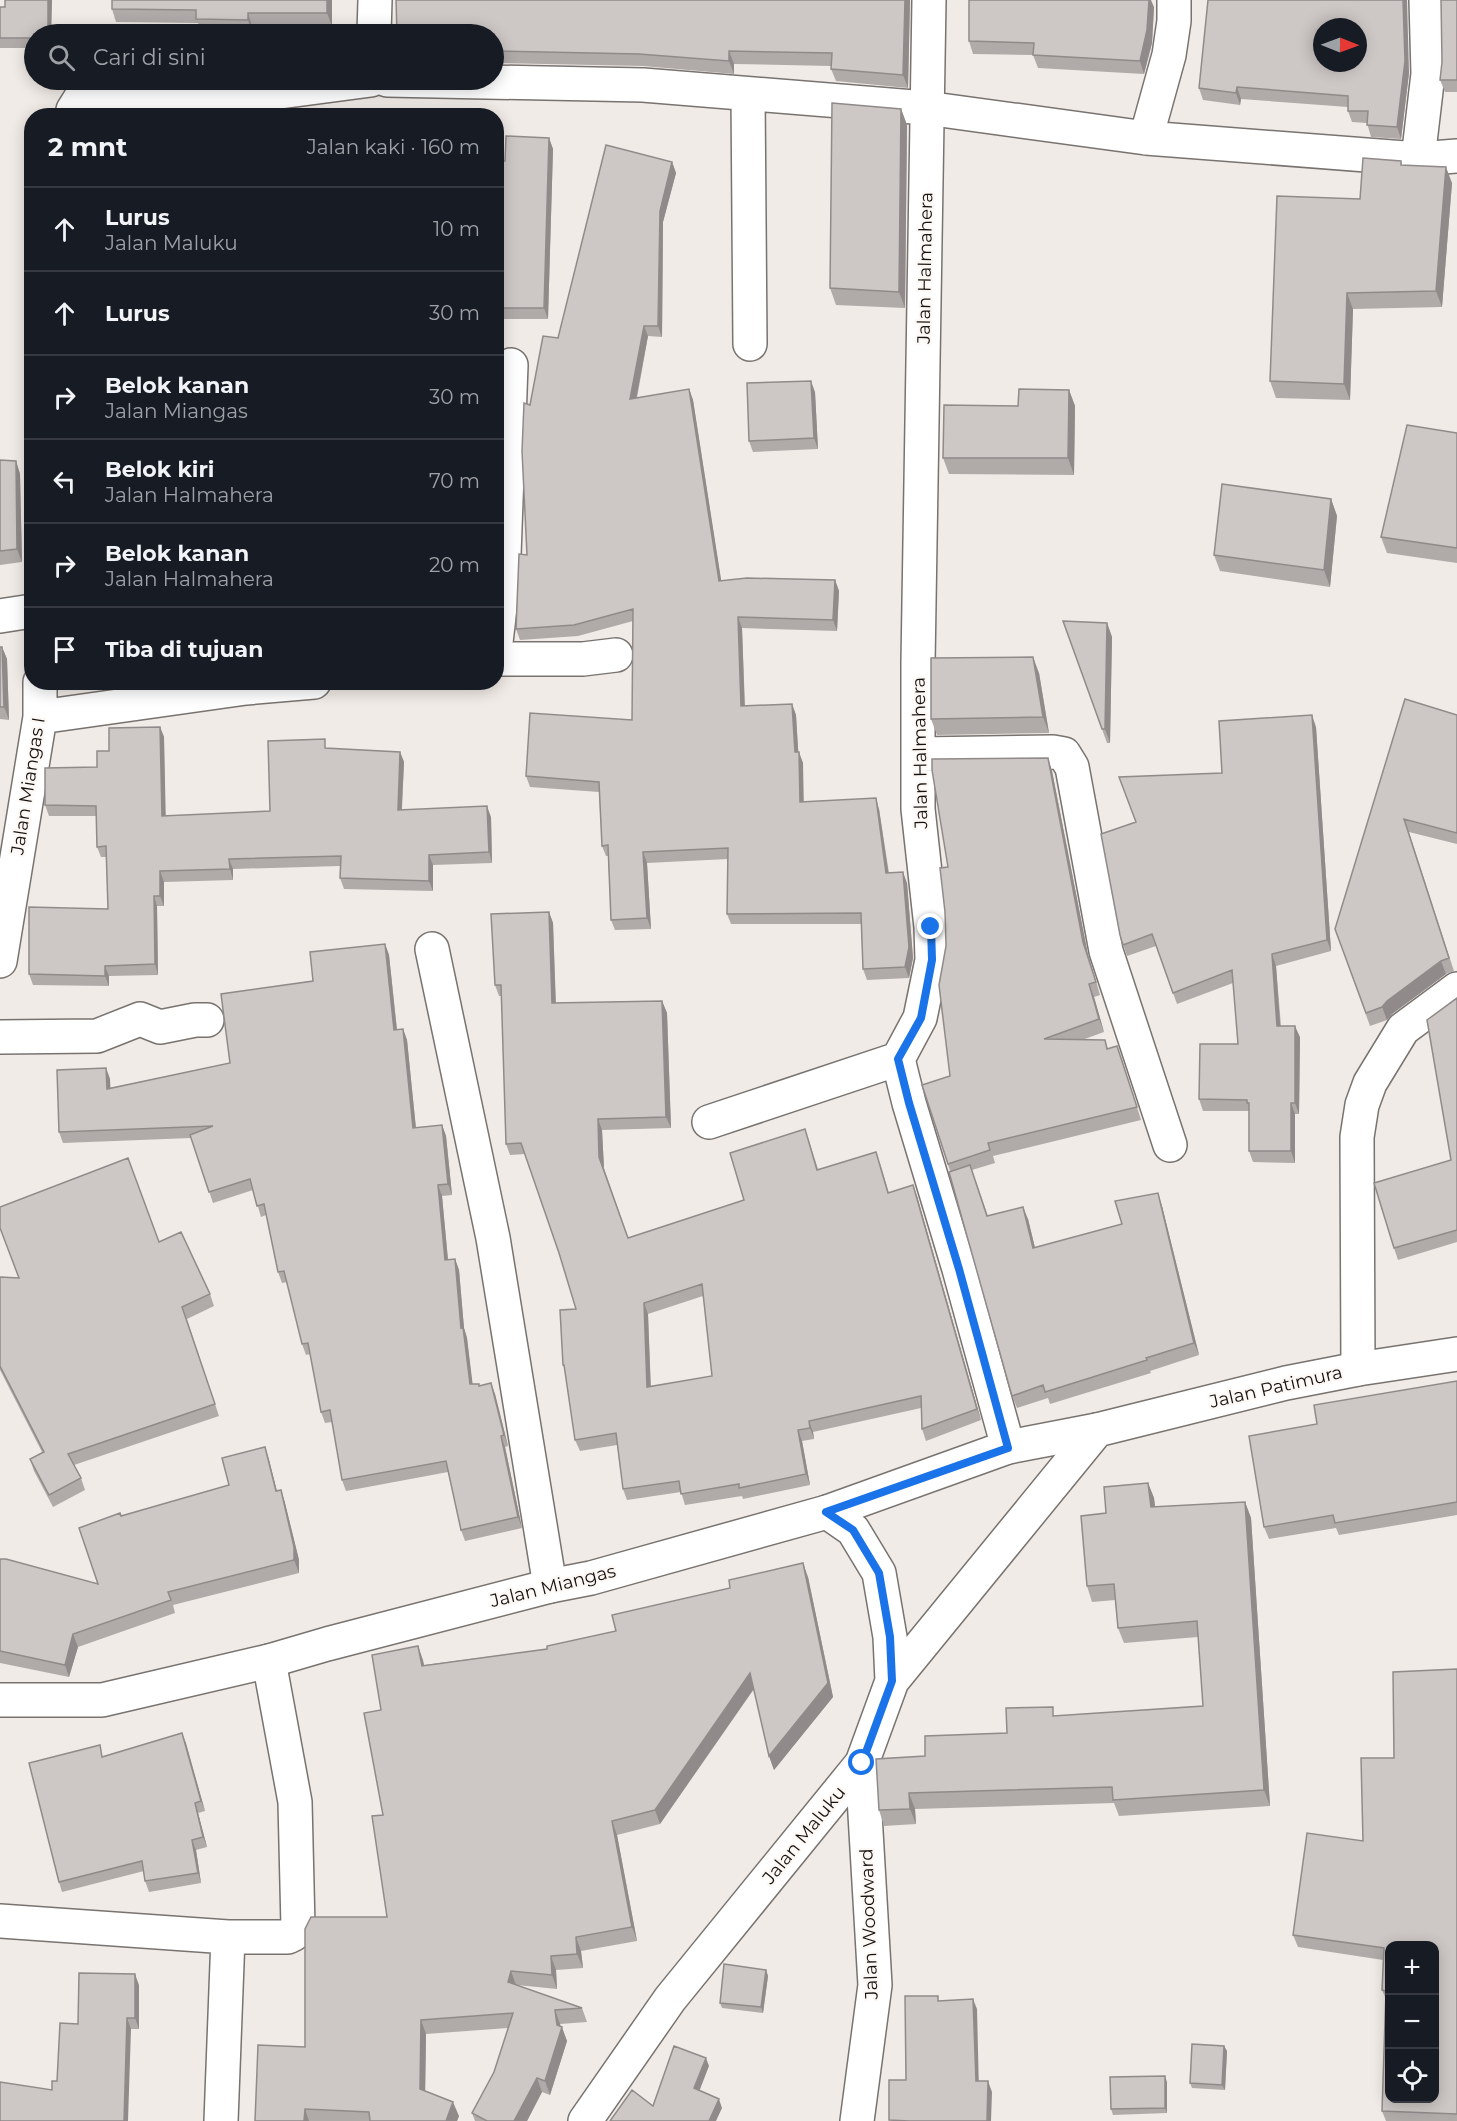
<!DOCTYPE html>
<html lang="id">
<meta charset="utf-8">
<style>
:root{--surface:#171b24;--page:#242831;--text:#f1f3f6;--muted:#9ea1a6;--line:#363941}
body{margin:0;font-family:Montserrat,sans-serif;background:var(--page);color:var(--text)}
.controls{position:absolute;right:18px;bottom:18px;display:grid;overflow:hidden;border-radius:12px;box-shadow:0 3px 15px #0003}
.controls button{width:54px;height:54px;display:grid;place-items:center;padding:0;border:0;border-bottom:2px solid var(--line);background:var(--surface);color:var(--text);font:30px sans-serif}
.compass{position:absolute;left:1313px;top:18px;width:54px;height:54px;border-radius:50%;background:var(--surface);box-shadow:0 3px 15px #0003;rotate:91deg}
.stop{position:absolute;width:18px;height:18px;margin:-14px;border:4px solid #1a73e8;border-radius:50%;background:#fff}
.stop.end{background:#1a73e8;border-color:#fff;box-shadow:0 2px 6px #0008}
.list{margin:0;padding:0;list-style:none}
h2{display:flex;justify-content:space-between;align-items:center;height:78px;margin:0;padding:0 24px;font-size:26px}
h2 small{font-size:20px;font-weight:400;color:var(--muted)}
.list li{display:grid;grid-template-columns:39px 1fr auto;gap:18px;align-items:center;box-sizing:border-box;height:84px;padding:0 24px;border-top:2px solid var(--line)}
.list b{display:block;font-size:22px;white-space:nowrap}
.list p{margin:0;font-size:20px;white-space:nowrap;color:var(--muted)}
.list em{font-size:20px;font-style:normal;color:var(--muted)}
.icon{flex:none;width:33px;height:33px;fill:none;stroke:currentColor;stroke-width:2;stroke-linecap:round;stroke-linejoin:round}
.map{position:relative;flex:none;width:1457px;height:2121px;overflow:hidden}
.search{position:absolute;background:var(--surface);box-shadow:0 3px 15px #0003;left:24px;top:24px;width:480px;height:66px;display:flex;align-items:center;gap:15px;box-sizing:border-box;padding:0 21px;border-radius:33px;color:var(--muted);font-size:22px}
.panel{position:absolute;background:var(--surface);box-shadow:0 3px 15px #0003;left:24px;top:108px;width:480px;height:582px;border-radius:24px}
.map>svg:first-child{display:block}
</style>
<div class="map">
<svg width="1457" height="2121" viewBox="0 0 1457 2121">
<rect width="100%" height="100%" fill="#f1ebe7"/>
<g fill="none" stroke-linecap="round" stroke-linejoin="round">
<g stroke="#78736f" stroke-width="36">
<path id="minor" d="M929 0 918 663V809L931 927 932 960 920 1018 898 1059 909 1103 959 1269 1008 1447
M374 34 375 0
M387 80 643 85 926 108 1146 138 1418 159 1457 156
M748 94 750 344
M72 116 73 110 83 94 210 101 371 80
M1146 138 1169 55 1174 21V0
M1418 159 1428 74 1426 0
M0 616 32 611
M496 642 503 582 511 365
M496 659H583L616 655
M40 717 246 688 314 682
M919 754 1053 752 1064 754 1072 767 1106 951 1170 1145
M432 949 493 1238 550 1586
M0 961 40 717V682
M0 1037 97 1036 140 1019 160 1027 195 1020H207
M709 1122 898 1059
M1358 1369 1357 1137 1362 1105 1370 1083 1403 1029 1457 989
M0 1921 228 1937
M221 2121 228 1937H288L294 1934 298 1927 295 1802 269 1661
M857 2121 875 1985 862 1763"/>
</g>
<g stroke="#78736f" stroke-width="36">
<path id="tertiary" d="M0 1700H102L269 1661 327 1644 550 1586 591 1578 827 1512 1008 1447 1097 1430"/>
</g>
<g stroke="#78736f" stroke-width="36">
<path id="secondary" d="M827 1512 853 1530 879 1573 890 1637 892 1681
M585 2121 670 1999 862 1763 892 1681 1097 1430 1286 1383 1358 1369 1457 1354"/>
</g>
<use href="#minor" stroke="#fff" stroke-width="33"/>
<use href="#tertiary" stroke="#fff" stroke-width="33"/>
<use href="#secondary" stroke="#fff" stroke-width="33"/>
</g>
<path fill="#b0aba9" fill-rule="evenodd" d="M5 0H52L51 34H34V48H0V7H5Z
M332 0V26H252V33L201 32 198 23 116 22 112 9Z
M910 0 908 88 836 81 831 69V66L734 64V74L643 66 494 63V34Z
M1457 0V92H1445L1440 80 1442 62Z
M1154 7 1152 43 1144 74 1038 68 1033 55 973 54 969 41Z
M1409 73 1401 139 1371 137 1367 123 1352 122 1348 111V107L1241 99 1240 105 1203 100 1199 88Z
M901 109 907 125 905 308 836 305 830 288Z
M549 138 553 149 548 319H496V161H505Z
M1401 161 1402 165 1452 183 1442 307 1353 309 1350 400 1276 398 1270 381 1360 199Z
M672 162 676 173 663 222 662 337 648 336 637 398 689 389 693 400 721 581 835 580 839 591 837 631 742 628 745 706 792 704 796 715 798 752 803 763V802L879 809 889 873 907 883 913 958 909 978 867 980 863 969 861 924H731L727 914 728 859 647 863 651 929 615 930 611 920 608 856H606L602 846 599 792 530 787 526 776 632 720 633 621 578 636 520 640 516 629 527 555 530 405 558 338Z
M1069 390 1075 406 1074 475 949 474 943 458Z
M815 392 818 449 753 452 749 441Z
M1457 433V563L1387 553 1381 537Z
M0 460 16 461 20 474 22 562 0 565Z
M1331 499 1337 516 1330 587 1220 571 1214 555Z
M1063 621 1107 623 1112 637 1110 743H1107Z
M0 647H2L7 659 9 720 0 719Z
M1039 673 1049 733 937 735 931 719Z
M1457 715V844L1409 832 1454 971 1446 974 1392 1014 1387 1020 1370 1026 1335 929Z
M160 727 164 737 165 816 270 811 328 749 400 752 404 762 402 810 491 817 492 863 433 865V891L344 889 340 878V866L233 869V880L164 882V906H157L158 975 109 976V986L33 985 29 974 108 909 106 857H101L97 847 96 816H49L45 805 97 767 109 751Z
M1316 727 1331 951 1276 966 1281 1026 1300 1037 1299 1114H1295V1163L1253 1162 1249 1151V1111H1203L1199 1099 1238 1044 1233 983 1177 1004 1156 946 1127 956 1120 935 1136 822 1222 773Z
M1048 758 1052 771 1088 955 1100 995 1094 997 1104 1032 1082 1040H1105L1108 1049 1122 1059 1141 1120 993 1156 995 1163 972 1170 988 1216 1028 1219 1035 1248 1122 1224 1162 1206 1199 1355 1150 1371 1151 1373 1050 1404 1048 1398 1017 1408 1012 1396 950 1171 922 1085 950 1076 946 946 948 867Z
M549 912 553 923 556 1003 662 1001 667 1013 671 1128 602 1130 604 1168 628 1238 744 1200 809 1141 818 1169 880 1163 889 1193 917 1196 981 1420 926 1441 922 1429 921 1408 813 1432 814 1439 802 1441 810 1485 743 1499 742 1496 685 1505 681 1492 627 1500 623 1489 617 1445 580 1451 575 1440 566 1372 563 1365 576 1309 559 1253 525 1154 510 1155 506 1144 502 996H499L495 985ZM703 1296 712 1376 651 1387 648 1314Z
M385 944 389 955 397 1029H403L407 1040 416 1128 442 1125 446 1136 452 1195 442 1196 448 1260 455 1259 459 1270 464 1328 467 1338 472 1384 480 1386 495 1394 508 1446 505 1447 522 1528 465 1541 461 1530 448 1472 346 1491 342 1480 332 1422 325 1423 321 1412 310 1354 306 1355 302 1344 287 1282 282 1283 278 1272 266 1215 261 1217 253 1190 213 1203 191 1138 63 1143 59 1132 106 1068 110 1079V1088L230 1063 313 981Z
M1457 998V1242L1398 1260 1394 1248 1451 1160Z
M159 1242 210 1294 214 1306 187 1319 219 1416 74 1465 81 1478 85 1490 53 1507 34 1471 30 1459 42 1452 0 1370V1277L19 1278Z
M1457 1381V1515L1339 1535 1336 1528 1269 1539 1264 1527 1317 1424Z
M265 1447 269 1460 277 1491 281 1490 285 1503 299 1560V1573L173 1605 175 1613 78 1647 69 1677 0 1663V1559L98 1584 121 1516 229 1485Z
M1148 1483 1154 1498 1155 1507 1245 1502 1251 1518 1270 1806 1119 1816 1114 1803 915 1809 916 1824 884 1826 879 1810 925 1756 1007 1733 1056 1716 1203 1706 1198 1637 1124 1643 1118 1628 1115 1600 1092 1602 1087 1586 1106 1513Z
M808 1577 833 1697 774 1770 769 1756 754 1689 660 1824 617 1835 637 1941 581 1951 583 1968 556 1970 557 1989 517 1985 582 2008 587 2022 560 2024 567 2041 550 2095 542 2092 527 2121H475L472 2113 494 2072 508 2028 426 2034 425 2091 459 2116 457 2121H255L305 2047 387 1917 383 1815 381 1710 418 1646 424 1665 547 1649 616 1631Z
M1457 1669V2121H1386L1382 2111 1386 1999 1382 1990 1383 1960 1298 1947 1293 1935 1363 1841 1394 1758Z
M182 1733 205 1811 198 1813 207 1847 196 1850 201 1883 149 1892 145 1881 144 1871 62 1892 59 1882 104 1756Z
M766 1970 768 1976 763 2013 722 2008 720 2003Z
M139 1985V2029H131L52 2090 57 2081 78 2024Z
M1224 2046 1227 2051 1225 2090 1192 2088 1190 2083Z
M1167 2082V2113L1113 2115 1111 2109Z"/>
<path fill="#908b8a" d="M48 0H52L51 34H48Z
M327 0H332V26L327 13Z
M905 0H910L908 88 903 75Z
M1149 0H1151L1154 7 1152 43 1144 74 1140 61Z
M1403 0H1407L1409 73 1401 139 1397 127Z
M248 13 252 26V33L248 20Z
M729 51 734 64V74L729 61Z
M1237 87 1241 99 1240 105 1236 93Z
M901 109 907 125 905 308 899 292Z
M549 138 553 149 548 319 544 308Z
M672 162 676 173 663 222 662 337 658 326 660 211Z
M1446 167 1452 183 1442 307 1436 291Z
M1347 293 1353 309 1350 400 1344 384Z
M644 326 648 336 634 410 630 399Z
M811 381 815 392 818 449 814 438Z
M689 389 693 400 723 592 719 581Z
M1069 390 1075 406 1074 475 1068 458Z
M16 461 20 474 22 562 17 549Z
M1331 499 1337 516 1330 587 1324 570Z
M835 580 839 591 837 631 833 620Z
M738 617 742 628 745 717 741 706Z
M1107 623 1112 637 1110 743 1105 729Z
M2 647 7 659 9 720 4 707Z
M1033 657 1039 673 1049 733 1043 717Z
M792 704 796 715 799 763 795 752Z
M1312 715 1316 727 1331 951 1327 940Z
M160 727 164 737 166 827 162 816Z
M400 752 404 762 401 821 398 810Z
M799 752 803 763 804 813 800 802Z
M1048 758 1052 771 1088 955 1100 995 1083 942Z
M876 798 879 809 890 884 886 873Z
M487 806 491 817 492 863 489 852Z
M643 852 647 863 651 929 647 918Z
M429 855 433 865V891L429 881Z
M229 859 233 869V880L230 869Z
M160 871 164 882V906L160 896Z
M903 872 907 883 913 958 909 978 905 967Z
M154 896 157 906 158 975 155 964Z
M549 912 553 923 556 1014 552 1003Z
M385 944 389 955 398 1041 394 1030Z
M1272 954 1276 966 1281 1037 1277 1026Z
M1441 961 1446 974 1392 1014 1387 1020 1382 1007 1387 1001Z
M105 966 109 976V986L105 976Z
M1089 984 1094 997 1104 1032 1099 1019Z
M662 1001 667 1013 671 1128 666 1117Z
M1295 1026 1300 1037 1299 1114 1295 1103Z
M403 1029 407 1040 417 1139 413 1128Z
M106 1068 110 1079 111 1100 107 1089Z
M1291 1103 1295 1114V1163L1291 1151Z
M598 1119 602 1130 604 1168 599 1157Z
M442 1125 446 1136 452 1195 448 1184Z
M438 1185 442 1196 449 1271 445 1260Z
M913 1185 917 1196 981 1420 977 1409Z
M1158 1193 1162 1206 1199 1355 1194 1343Z
M1023 1207 1028 1219 1038 1260 1033 1248Z
M455 1259 459 1270 464 1328 467 1338 474 1395 470 1384 461 1328Z
M644 1303 648 1314 651 1399 647 1387Z
M491 1383 495 1394 508 1446 504 1435Z
M809 1421 813 1432 814 1439 810 1428Z
M798 1430 802 1441 810 1485 806 1474Z
M501 1436 505 1447 522 1528 518 1517Z
M265 1447 269 1460 280 1504 276 1491Z
M1148 1483 1154 1498 1157 1523 1151 1507Z
M281 1490 285 1503 299 1560V1573L294 1560Z
M1245 1502 1251 1518 1270 1806 1264 1790Z
M803 1563 808 1577 833 1697 774 1770 769 1756Z
M73 1634 78 1647 69 1677 65 1665Z
M418 1646 423 1660 427 1680 422 1666Z
M750 1673 755 1687 660 1824 655 1810Z
M182 1733 186 1743 205 1811 201 1801Z
M909 1793 915 1809 916 1824 910 1809Z
M195 1803 198 1813 207 1847 203 1837Z
M612 1821 617 1835 637 1941 632 1927Z
M192 1840 196 1850 201 1883 198 1873Z
M576 1937 581 1951 583 1968 577 1954Z
M551 1956 556 1970 557 1989 552 1975Z
M766 1970 768 1976 763 2013 761 2007Z
M511 1971 516 1985 508 1982Z
M135 1974 139 1985V2029L135 2018Z
M973 1999 977 2009 979 2091 976 2081Z
M555 2010 560 2024 561 2031 562 2027 567 2041 550 2095 545 2081 557 2025Z
M127 2018 131 2029 128 2121H124Z
M421 2020 426 2034 425 2104 420 2089Z
M1224 2046 1227 2051 1225 2090 1222 2085Z
M706 2058 709 2066 697 2097 694 2088Z
M1165 2076 1167 2082V2113L1165 2108Z
M537 2078 542 2092 527 2121H514Z
M988 2081 992 2092 991 2121H987Z
M719 2099 722 2108 716 2121H709Z
M453 2102 459 2116 457 2121H446Z
M305 2109 309 2121H304Z"/>
<path fill="#cdc7c5" stroke="#908b8a" stroke-width="1.5" fill-rule="evenodd" d="M5 0H48V34H34V38H0V7H5Z
M112 0H327V13H248V20L196 19V10L112 9Z
M396 0H905L903 75 831 69 832 53 729 51V61L639 54 494 51V34H397Z
M969 0H1149L1147 30 1140 61 1033 55 1034 43 969 41Z
M1208 0H1403L1405 61 1397 127 1367 125 1368 111H1348V96L1237 87 1236 93 1199 88ZM1322 27H1358V63H1322Z
M1441 0H1457V80H1440L1442 62Z
M832 103 901 109 899 292 830 288Z
M506 136 549 138 544 308H496V161H505Z
M606 145 672 162 660 211 658 326H644L630 399 689 389 719 581 747 578 835 580 833 620 738 617 741 706 792 704 795 752H799L800 802 876 798 886 873 903 872 909 947 905 967 863 969 861 913 727 914 728 848 643 852 647 918 611 920 608 845 602 846 599 782 526 776 530 713 632 720 633 609 574 625 516 629 519 554 527 555 522 451 524 403 530 405 543 336 558 338Z
M1363 158 1401 161V165L1446 167 1436 291 1347 293 1344 384 1270 381 1277 196 1360 199Z
M811 381 814 438 749 441 747 383Z
M1019 389 1069 390 1068 458H943L944 405 1018 406Z
M1407 425 1457 433V548L1381 537Z
M0 460 16 461 17 549 0 551Z
M1222 484 1331 499 1324 570 1214 555Z
M1063 621 1107 623 1105 729H1102Z
M0 647H2L4 707H0Z
M1033 657 1043 717 931 719V658Z
M1405 699 1457 715V833L1404 819 1449 958 1441 961 1387 1001 1382 1007 1366 1013 1335 929Z
M1312 715 1327 940 1272 954 1277 1026H1295V1103H1291V1151H1249V1103H1247V1100L1199 1099 1200 1044H1238L1232 970 1173 993 1152 934 1123 945 1120 935 1101 834 1136 822 1119 777 1222 773 1219 721Z
M160 727 162 816 270 811 268 741 325 739V748L400 752 398 810 487 806 489 852 429 855V881L340 878 341 856 229 859 230 869 160 871V896H154L155 964 105 966V976L29 974V907L108 909 106 846 97 847 96 806 45 805V768L97 767V751H109V728Z
M1048 758 1083 942 1096 982 1089 984 1099 1019 1044 1039 1105 1040 1107 1049 1117 1046 1137 1107 988 1143 990 1150 948 1164 922 1085 950 1076 939 985 946 946 945 912 940 868 948 867 932 770V759Z
M549 912 552 1003 662 1001 666 1117 598 1119 599 1157 628 1238 744 1200 730 1153 805 1129 817 1170 876 1152 888 1193 913 1185 977 1409 922 1429 921 1396 809 1421 810 1428 798 1430 806 1474 739 1488V1484L681 1494 679 1481 623 1489 616 1433 575 1440 564 1365H563L560 1310 576 1309 559 1253 521 1143 506 1144 501 985H495L491 914ZM702 1284 712 1376 647 1387 644 1303Z
M385 944 394 1030 403 1029 413 1128 442 1125 448 1184 438 1185 445 1260 455 1259 461 1328 463 1327 470 1384H479V1386L491 1383 504 1435 501 1436 518 1517 461 1530 446 1461 342 1480 330 1410 321 1412 308 1343 302 1344 284 1271 278 1272 264 1204 257 1206 250 1179 209 1192 190 1135 213 1126 59 1132 57 1070 106 1068 107 1089 230 1063 221 994 313 981 310 952Z
M1457 998V1230L1394 1248 1374 1183 1451 1160 1427 1020Z
M128 1158 159 1242 181 1232 210 1294 182 1307 215 1404 68 1454 81 1478 49 1495 30 1459 44 1452 0 1366V1277L19 1278 0 1228V1207Z
M970 1165 987 1216 1023 1207 1033 1248 1122 1224 1115 1201 1158 1193 1194 1343 1146 1358 1147 1360 1045 1392 1043 1385 1012 1396 949 1172Z
M1457 1381V1502L1335 1523 1333 1515 1264 1527 1249 1436 1317 1424 1314 1405Z
M265 1447 276 1491 281 1490 294 1547V1560L168 1592 171 1600 73 1634 65 1665 0 1651V1559H6L98 1584 79 1528 120 1513 121 1516 229 1485 222 1458Z
M1148 1483 1151 1507 1245 1502 1264 1790 1113 1800 1112 1787 909 1793 910 1809 879 1810 876 1759 925 1756V1736L1007 1733 1006 1708 1053 1707V1716L1203 1706 1197 1621 1118 1628 1114 1584 1087 1586 1081 1516 1106 1513 1104 1487Z
M803 1563 828 1683 769 1756 750 1673 655 1810 612 1821 632 1927 576 1937 577 1954 551 1956 552 1975 511 1971 508 1982 582 2008 555 2010 557 2025 562 2027 545 2081 537 2078 514 2121H487L472 2113 494 2072 513 2013 421 2020 420 2089 453 2102 446 2121H370L369 2112 305 2109 304 2121H255L258 2045 305 2047V1929L311 1917H387L372 1816 383 1815 364 1713 381 1710 372 1655 418 1646 422 1666 547 1649V1646L616 1631 612 1615 730 1588 729 1580Z
M1457 1669V2114L1382 2111 1386 1991 1382 1990 1384 1948 1293 1935 1307 1833 1363 1841 1361 1758H1394L1393 1672ZM1389 1946H1434V2098H1389Z
M182 1733 201 1801 195 1803 203 1837 192 1840 198 1873 145 1881 142 1861 59 1882 29 1763 100 1745 102 1757Z
M724 1964 766 1970 761 2007 720 2003Z
M79 1973 135 1974V2018H127L124 2121H0V2082L52 2090V2081H57L60 2023 78 2024Z
M905 1996H938V2001L973 1999 976 2081H988L987 2121H909L889 2120V2080H906Z
M1192 2044 1224 2046 1222 2085 1190 2083Z
M674 2046 706 2058 694 2088 719 2099 709 2121H610L632 2090 653 2106Z
M1165 2076V2108L1111 2109 1110 2077Z"/>
<g fill="none" stroke-linecap="round" stroke-linejoin="round">
<path stroke="#1a73e8" stroke-width="8" d="M862 1763 892 1681 890 1637 879 1573 853 1530 826 1512 1008 1448 959 1269 909 1103 898 1059 921 1018 932 960 931 927"/>
</g>
<g text-anchor="middle" stroke-width="4.5" stroke-linejoin="round" paint-order="stroke">
<g font-size="18" fill="#141211" stroke="#fef8f4">
<text transform="translate(925 268) rotate(-89)" y="6">Jalan Halmahera</text>
<text transform="translate(920 753) rotate(-91)" y="6">Jalan Halmahera</text>
<text transform="translate(28 786) rotate(-81)" y="6">Jalan Miangas I</text>
<text transform="translate(1276 1387) rotate(-13)" y="6">Jalan Patimura</text>
<text transform="translate(553 1586) rotate(-14)" y="6">Jalan Miangas</text>
<text transform="translate(804 1835) rotate(-51)" y="6">Jalan Maluku</text>
<text transform="translate(869 1924) rotate(-92)" y="6">Jalan Woodward</text>
</g>
</g>
</svg>
<div class="controls">
<button>+</button>
<button>−</button>
<button><svg class="icon" aria-label="locate" viewBox="0 0 24 24"><circle cx="12" cy="12" r="6"/><path d="M12 2v4M12 18v4M2 12h4M18 12h4"/></svg></button>
</div>
<svg class="compass" viewBox="-18 -18 36 36"><path d="M0-13l5 13h-10z" fill="#e53935"/><path d="M0 13l5-13h-10z" fill="#9ea1a6"/></svg>
<div class="stop" style="left:862px;top:1763px"></div>
<div class="stop end" style="left:931px;top:927px"></div>
<div class="search"><svg class="icon" aria-label="search" viewBox="0 0 24 24"><circle cx="10" cy="10" r="6"/><path d="M15 15l6 6"/></svg>Cari di sini</div>
<section class="panel">
<h2>2 mnt<small>Jalan kaki · 160 m</small></h2>
<ul class="list">
<li><svg class="icon" aria-label="ahead" viewBox="0 0 24 24"><path d="M12 20V5M6 11l6-6 6 6"/></svg><div><b>Lurus</b><p>Jalan Maluku</p></div><em>10 m</em></li>
<li><svg class="icon" aria-label="ahead" viewBox="0 0 24 24"><path d="M12 20V5M6 11l6-6 6 6"/></svg><div><b>Lurus</b></div><em>30 m</em></li>
<li><svg class="icon" aria-label="right" viewBox="0 0 24 24"><path d="M7 20v-9h11M14 6l5 5-5 5"/></svg><div><b>Belok kanan</b><p>Jalan Miangas</p></div><em>30 m</em></li>
<li><svg class="icon" aria-label="left" viewBox="0 0 24 24"><path d="M17 20v-9H6M10 6l-5 5 5 5"/></svg><div><b>Belok kiri</b><p>Jalan Halmahera</p></div><em>70 m</em></li>
<li><svg class="icon" aria-label="right" viewBox="0 0 24 24"><path d="M7 20v-9h11M14 6l5 5-5 5"/></svg><div><b>Belok kanan</b><p>Jalan Halmahera</p></div><em>20 m</em></li>
<li><svg class="icon" aria-label="arrive" viewBox="0 0 24 24"><path d="M6 21V4h12l-3 4 3 4H6"/></svg><div><b>Tiba di tujuan</b></div></li>
</ul>
</section>
</div>
